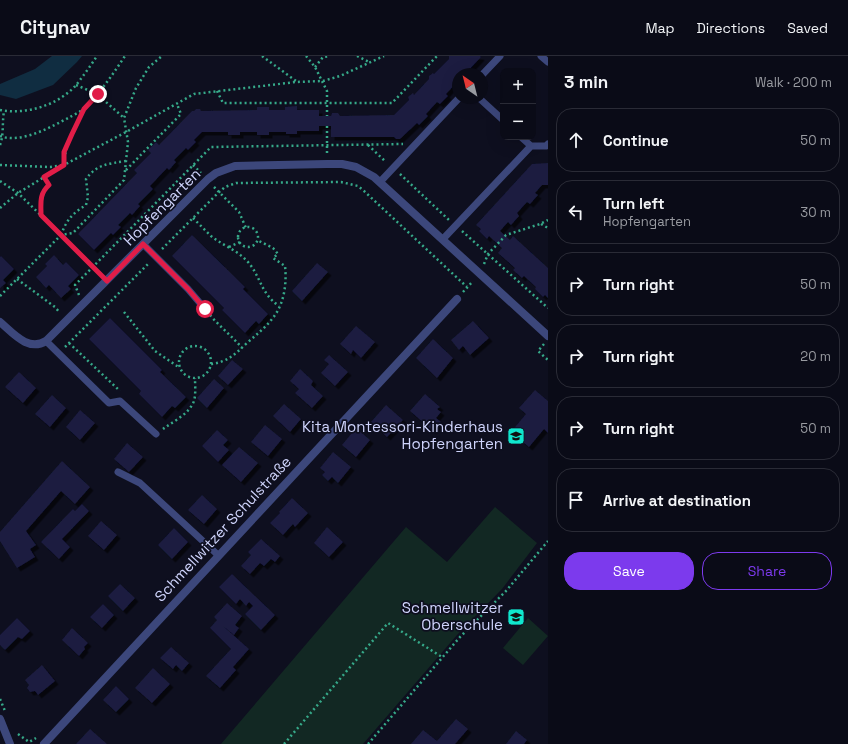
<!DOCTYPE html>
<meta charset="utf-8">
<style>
:root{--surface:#0a0b17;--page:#131420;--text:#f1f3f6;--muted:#999ba1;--line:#2a2b36;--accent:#7c3aed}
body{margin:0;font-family:"Space Grotesk",sans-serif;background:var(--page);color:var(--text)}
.controls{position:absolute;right:12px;top:12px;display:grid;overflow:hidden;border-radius:8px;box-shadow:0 4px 16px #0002}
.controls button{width:36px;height:36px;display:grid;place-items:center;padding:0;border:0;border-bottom:1px solid var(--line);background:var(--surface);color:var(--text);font:20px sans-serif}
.compass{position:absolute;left:452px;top:12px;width:36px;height:36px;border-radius:50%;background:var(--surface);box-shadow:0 4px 16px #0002;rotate:325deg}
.stop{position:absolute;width:12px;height:12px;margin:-9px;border:3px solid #e11d48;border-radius:50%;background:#fff}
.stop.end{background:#e11d48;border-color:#fff;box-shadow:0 1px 4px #0008}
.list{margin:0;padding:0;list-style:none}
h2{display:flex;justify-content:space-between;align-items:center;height:52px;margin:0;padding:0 16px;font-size:17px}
h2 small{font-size:13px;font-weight:400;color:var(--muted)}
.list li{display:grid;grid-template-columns:26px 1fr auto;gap:12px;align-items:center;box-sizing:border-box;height:64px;margin:0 8px 8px;padding:0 8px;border:1px solid var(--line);border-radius:16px}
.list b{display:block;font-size:15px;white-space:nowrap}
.list p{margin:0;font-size:13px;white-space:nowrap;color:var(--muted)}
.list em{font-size:13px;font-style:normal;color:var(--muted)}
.actions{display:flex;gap:8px;padding:12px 16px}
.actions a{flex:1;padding:9px 0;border:1px solid var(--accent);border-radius:16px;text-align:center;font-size:14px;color:var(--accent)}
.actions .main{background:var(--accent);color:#fff}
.icon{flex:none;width:22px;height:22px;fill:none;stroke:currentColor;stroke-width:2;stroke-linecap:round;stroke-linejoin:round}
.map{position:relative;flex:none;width:548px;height:688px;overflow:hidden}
header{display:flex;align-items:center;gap:24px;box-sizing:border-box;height:56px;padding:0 20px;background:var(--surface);border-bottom:1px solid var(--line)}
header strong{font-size:19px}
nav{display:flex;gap:22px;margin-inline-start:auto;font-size:14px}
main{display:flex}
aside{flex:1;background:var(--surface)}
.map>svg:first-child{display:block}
</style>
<header>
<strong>Citynav</strong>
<nav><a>Map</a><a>Directions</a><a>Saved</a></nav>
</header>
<main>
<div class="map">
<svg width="548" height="688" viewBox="0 0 548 688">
<defs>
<filter id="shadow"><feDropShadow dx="3.5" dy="3.5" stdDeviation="0" flood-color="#0009"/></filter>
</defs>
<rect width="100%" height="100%" fill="#0e0f1f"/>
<path fill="#122823" d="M495 451 537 487 502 533 457 579 363 688H221L406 471 447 506Z
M528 562 548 580 523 609 503 592Z"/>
<path fill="#102d41" d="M52 0H82L77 6 53 29 16 43 0 39V28L35 13Z"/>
<path fill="#1b1c3f" filter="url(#shadow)" d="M449 0H480L481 1 466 17 467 18H458V25L446 38 448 40 440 48 437 46 426 58 428 60 419 69 417 67 400 83H396L394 81H331V70H319V75H297V78H286V76H269V79H257V76H240V79H228V76H202L194 84 196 86 188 94 186 92 174 104 176 106 169 114 167 112 150 130 153 133 138 148 140 150 132 159 130 157 118 169 121 171 113 179 111 177 94 194 78 178 137 117 134 114 151 97 148 94 156 86 159 89 192 55H194L196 53H200L201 55 257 54V51H269V54H285V51L297 50V54H319V60H331L332 57H338L340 60 394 59 409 44 408 41 413 37 414 39 429 23V20L433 17 434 18 449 3Z
M548 107V129H542L535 137 538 139 530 148 527 146 517 157 519 160 511 169 508 166 500 175 510 184 513 180 548 212V242L545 239 543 241 535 233 536 231 524 220 522 222 513 214 515 212 498 197 502 192 489 180 487 183 479 175 481 173 476 169 532 108Z
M192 179 245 231 243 233 268 258 259 268 256 265 245 277 222 254 224 252 172 200Z
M54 199 63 209 66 206 79 219 68 230 71 233 61 242 49 229 46 232 36 221 47 210 45 208Z
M1 200 14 213 3 224 6 227 0 232V201Z
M317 207 328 216 302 245 292 235Z
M110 262 162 314 160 316 186 341 175 352 172 350 162 361 139 338 141 335 89 283Z
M473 265 489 282 470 299 463 290 459 294 451 284Z
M356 270 375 286 361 302 353 294 351 298 340 288Z
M433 283 453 302 437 322 416 302Z
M329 299 348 316 335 330 321 317 329 308 324 304Z
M232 304 243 313 228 329 218 320Z
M300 313 313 325 311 329 323 340 312 352 295 337 299 333 290 325Z
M19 316 36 332 23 347 5 331Z
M214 323 224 332 207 352 197 342Z
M535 334 548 345V377L544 373 529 391 511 376 526 358 519 352Z
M425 338 440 351 437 353 441 356 436 362 441 366 433 375 410 355Z
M52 339 66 352 50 371 35 358Z
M284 348 301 363 290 376 273 360Z
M386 349 403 364 387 381 371 366Z
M80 354 95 367 80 384 66 371Z
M265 369 282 383 268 400 251 386Z
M356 372 370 384 356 401 342 389Z
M217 374 228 384 223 389 229 394 218 406 202 390Z
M127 387 143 401 129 416 114 403Z
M239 391 258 407 241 426 222 409Z
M333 396 351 411 338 427 332 421 328 425 322 419 325 416 320 412Z
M62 405 90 431 75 448 61 435 26 475 36 489 30 493 35 501 17 512 0 485V476Z
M202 439 217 453 204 468 188 454Z
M292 442 308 457 295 471 293 468 283 479 270 467 280 457 279 456Z
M82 448 89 455 62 483 70 491 59 503 41 486 73 453 75 455Z
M101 465 117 479 104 494 88 480Z
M327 471 343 486 329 501 314 487Z
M174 472 188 486 172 503 158 489Z
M261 483 280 500 275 506 271 503 264 510 260 507 250 518 241 510 251 499 248 496Z
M232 518 275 559 261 574 245 558 253 550 249 546 246 550 240 543 236 548 219 531Z
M120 528 135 542 123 555 108 540Z
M227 547 242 560 235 569 239 572 234 579 223 570 249 593 233 611 236 614 220 632 206 620 231 593 210 572 217 564 214 561Z
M103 548 114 559 102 572 90 561Z
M17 562 30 575 22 583 18 581 5 594 0 589V579Z
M72 572 88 587 84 591 85 593 79 600 62 584Z
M171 591 189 607 182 615 176 609 173 613 160 602Z
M42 609 55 625 38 639 35 635 30 636 27 632 29 629 25 624Z
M153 612 170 628 152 647 135 632Z
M116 630 129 643 116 656 103 644Z
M456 663 468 673 455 688H411L423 674 437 685Z
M90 673 107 688H76Z
M516 675 527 684 524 688H506Z"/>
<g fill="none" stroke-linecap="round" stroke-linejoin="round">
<path stroke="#36a989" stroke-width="2.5" stroke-dasharray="2 3" stroke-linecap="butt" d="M262 0 296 25
M306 0 315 11 327 35V60
M357 0 369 6
M315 11 323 1 330 0
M76 29 97 38 124 62
M217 35 223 47H392L437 0
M0 54C27 59 59 49 77 28 84 19 91 9 97 0
M327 70V100
M0 80C21 88 51 71 70 61 75 58 81 56 85 51 101 36 113 18 125 0
M0 89C4 78 2 67 4 55
M368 89 386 106
M0 109 50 111 64 109C65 88 74 72 84 54
M193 109 201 117
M126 114 181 58 177 48
M400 118 449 164
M0 125 18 137 101 218
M214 131 239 156 246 172
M0 152 18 137 64 109 126 76 194 38 296 26 323 25 340 20 384 0
M41 158C41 147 40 138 49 129L44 121
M193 162C199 168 205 174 211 180 222 189 237 194 247 205 261 220 260 237 279 250
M541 168 548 172
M238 181a10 10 0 1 1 20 0a10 10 0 1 1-20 0Z
M462 175 548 252
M61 179C67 163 72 158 86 149L88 141 86 123C97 108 108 108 126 105
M229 191 240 186
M162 193 218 137 225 131 236 127 341 126 358 130 364 135 467 231
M484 208 488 198 506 179 540 168 548 164
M17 223 55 251 60 257
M463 236 473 225
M79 239 75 229 211 91 403 88
M0 240 61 179 73 177 124 124 128 86 124 62 136 32 149 11 162 0
M124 256 155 295 180 312
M210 259C220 271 232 280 242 292
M69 287 120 335
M544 288 538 295 548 304
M179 306a16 16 0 1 1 32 0a16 16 0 1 1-32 0Z
M65 291 149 207
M211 308C228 306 235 298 247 287 256 279 265 272 272 263 284 249 287 228 285 210L273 202 278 198 273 192 257 184
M163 373C174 365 189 358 194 345 196 338 195 329 195 322
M0 643 5 655
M18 678 29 686 36 682
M284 688 388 567 442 601
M368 688 460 581 506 535 548 485"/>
<path stroke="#3c477b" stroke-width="7" d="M541 0 548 6
M482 19 500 0
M479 42 503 64
M531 90H546L548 88
M380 126 459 42
M443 183 531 90 521 81
M143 188 188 233 205 253
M46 285 109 347 120 345 156 378
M118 416 140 427 218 499"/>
<path stroke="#3c477b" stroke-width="8" d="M0 266C13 277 28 296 46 285L208 123 216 117 235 110 327 108H342L356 111 374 121 548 280
M44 688 457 243"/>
<path stroke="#3c477b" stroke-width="8" d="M0 663 10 688"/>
</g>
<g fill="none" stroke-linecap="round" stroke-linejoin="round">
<path stroke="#e11d48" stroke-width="5" d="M98 38 84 53 72 78 64 96V109L44 121 49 129C39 138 41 147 41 159L107 225 143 188 188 233 205 253"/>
</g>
<defs>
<g id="school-square" transform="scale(0.9)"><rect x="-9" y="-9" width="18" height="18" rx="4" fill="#10e7ce" stroke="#0e0f1f"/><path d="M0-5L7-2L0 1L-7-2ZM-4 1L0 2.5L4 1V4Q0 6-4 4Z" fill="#111"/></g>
</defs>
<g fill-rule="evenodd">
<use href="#school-square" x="516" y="380"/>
<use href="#school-square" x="516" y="561"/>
</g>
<g text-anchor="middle" stroke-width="3.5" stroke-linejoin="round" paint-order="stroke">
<g font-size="15" fill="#cfd4fc" stroke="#0e0f1f">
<text transform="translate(162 151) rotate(-45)" y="5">Hopfengarten</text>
<text transform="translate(223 473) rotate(-47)" y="5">Schmellwitzer Schulstraße</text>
</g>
<g font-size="15" fill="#cfd4fc" stroke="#0e0f1f" text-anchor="end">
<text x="503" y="376">Kita Montessori-Kinderhaus<tspan x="503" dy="17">Hopfengarten</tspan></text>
<text x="503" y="557">Schmellwitzer<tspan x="503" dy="17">Oberschule</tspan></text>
</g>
</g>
</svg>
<div class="controls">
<button>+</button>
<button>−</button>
</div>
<svg class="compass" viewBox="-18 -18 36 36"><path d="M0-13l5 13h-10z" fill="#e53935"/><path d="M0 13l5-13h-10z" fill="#999ba1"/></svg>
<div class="stop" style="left:205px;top:253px"></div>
<div class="stop end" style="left:98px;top:38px"></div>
</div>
<aside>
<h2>3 min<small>Walk · 200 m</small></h2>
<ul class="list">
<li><svg class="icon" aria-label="ahead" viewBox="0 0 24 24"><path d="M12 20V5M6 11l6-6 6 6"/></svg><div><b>Continue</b></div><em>50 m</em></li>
<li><svg class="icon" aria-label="left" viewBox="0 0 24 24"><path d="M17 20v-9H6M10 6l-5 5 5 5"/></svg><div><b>Turn left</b><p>Hopfengarten</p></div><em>30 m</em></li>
<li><svg class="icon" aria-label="right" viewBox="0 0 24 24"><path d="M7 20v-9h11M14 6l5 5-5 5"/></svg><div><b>Turn right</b></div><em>50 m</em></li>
<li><svg class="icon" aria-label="right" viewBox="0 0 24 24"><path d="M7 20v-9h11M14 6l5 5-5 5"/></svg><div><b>Turn right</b></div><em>20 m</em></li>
<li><svg class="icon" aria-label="right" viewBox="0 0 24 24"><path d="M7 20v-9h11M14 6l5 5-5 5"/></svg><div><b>Turn right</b></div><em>50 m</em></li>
<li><svg class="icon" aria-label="arrive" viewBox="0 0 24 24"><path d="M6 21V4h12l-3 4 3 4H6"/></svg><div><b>Arrive at destination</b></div></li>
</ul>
<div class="actions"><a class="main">Save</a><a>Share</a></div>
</aside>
</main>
